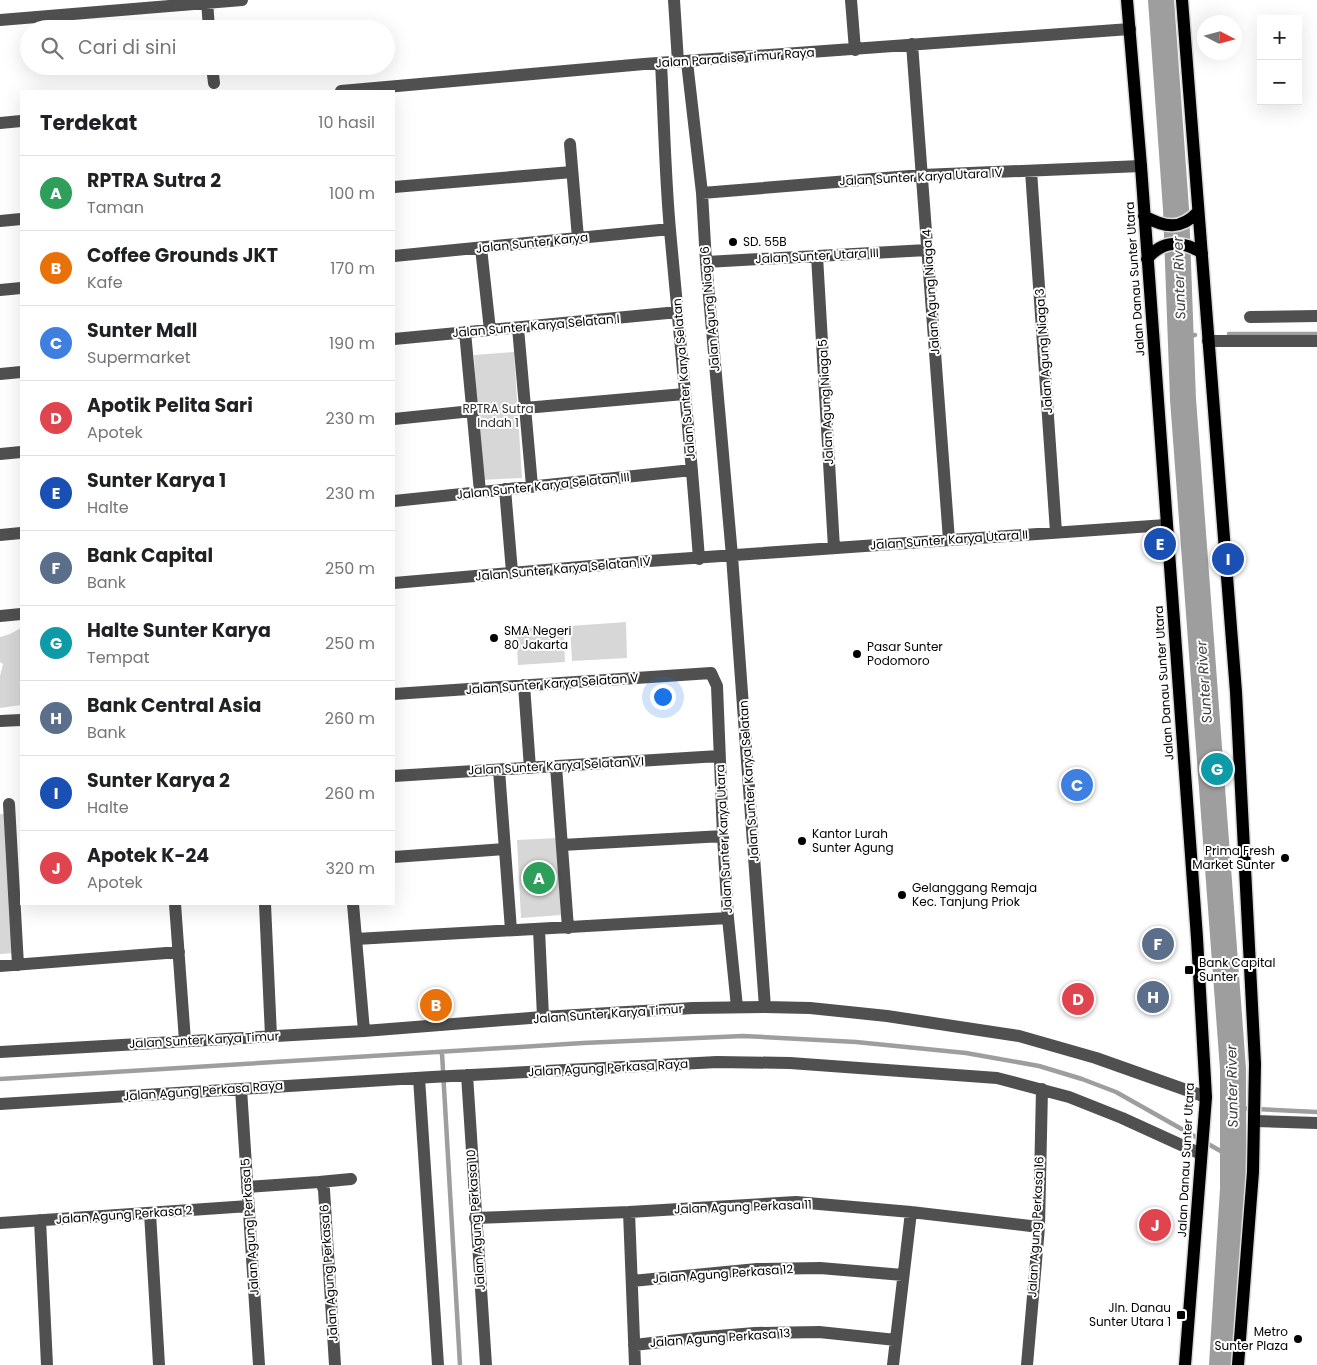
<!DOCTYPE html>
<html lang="id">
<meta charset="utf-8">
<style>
:root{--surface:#fff;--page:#f6f6f6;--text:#202124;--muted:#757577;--line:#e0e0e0;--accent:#db2777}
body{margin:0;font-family:Poppins,sans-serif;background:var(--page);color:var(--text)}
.controls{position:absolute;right:15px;top:15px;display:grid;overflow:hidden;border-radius:0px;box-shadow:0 5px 20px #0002}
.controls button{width:45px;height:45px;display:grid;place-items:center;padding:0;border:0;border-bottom:1px solid var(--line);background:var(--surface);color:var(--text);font:25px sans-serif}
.compass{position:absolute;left:1197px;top:15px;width:45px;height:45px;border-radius:50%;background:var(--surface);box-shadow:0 5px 20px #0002;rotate:96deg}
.you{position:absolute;left:662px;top:696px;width:18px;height:18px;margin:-12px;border:4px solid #fff;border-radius:50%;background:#1a73e8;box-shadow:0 0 0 8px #1a73e833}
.badge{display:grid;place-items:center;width:32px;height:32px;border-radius:50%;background:var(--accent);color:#fff;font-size:16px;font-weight:700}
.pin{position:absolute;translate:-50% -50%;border:2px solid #fff;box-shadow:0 1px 5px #0006}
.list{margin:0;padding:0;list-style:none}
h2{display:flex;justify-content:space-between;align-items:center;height:65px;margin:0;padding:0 20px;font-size:21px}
h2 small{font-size:16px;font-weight:400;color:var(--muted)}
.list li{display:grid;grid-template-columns:32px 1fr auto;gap:15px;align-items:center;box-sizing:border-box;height:75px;padding:0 20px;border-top:1px solid var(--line)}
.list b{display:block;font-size:19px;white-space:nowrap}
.list p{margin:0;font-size:16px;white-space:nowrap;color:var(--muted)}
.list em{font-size:16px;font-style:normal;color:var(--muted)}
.icon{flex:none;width:28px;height:28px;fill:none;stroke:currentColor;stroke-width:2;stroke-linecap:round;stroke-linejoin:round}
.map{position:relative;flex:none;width:1317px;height:1365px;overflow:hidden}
.search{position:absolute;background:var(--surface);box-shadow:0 5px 20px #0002;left:20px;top:20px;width:375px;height:55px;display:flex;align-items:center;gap:12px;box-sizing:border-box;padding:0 18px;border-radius:28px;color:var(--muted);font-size:19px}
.panel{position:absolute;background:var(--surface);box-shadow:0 5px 20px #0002;left:20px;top:90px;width:375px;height:815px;border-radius:0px}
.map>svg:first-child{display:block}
</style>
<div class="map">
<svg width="1317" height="1365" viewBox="0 0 1317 1365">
<rect width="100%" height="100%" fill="#fff"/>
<path fill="#d7d7d7" d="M514 352 522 478 481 480 474 355Z
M626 622 627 658 572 661 570 626Z
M563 626 565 662 518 665 516 629Z
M21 628V705L0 708V676L3 664 0 662V637L10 634Z
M0 814H6L14 953 0 954Z
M557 838 561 915 521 918 517 840Z"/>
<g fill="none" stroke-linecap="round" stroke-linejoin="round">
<path stroke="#9e9e9e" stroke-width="4.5" d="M1229 334H1317
M1181 337 1195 335
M442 1053 460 1365
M0 1079 583 1043 743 1036 856 1042 966 1053 1039 1066 1082 1079 1116 1092 1233 1158
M1234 1108 1317 1112"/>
<path stroke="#9e9e9e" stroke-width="26" d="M1161 0 1176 209 1183 399 1233 1069V1189L1222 1365"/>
<g stroke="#dbdbdb" stroke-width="15">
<path id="major" d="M1127 0 1141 166 1197 938 1206 1097 1185 1365
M1182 0 1236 692 1255 1064 1253 1172 1238 1365
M1144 216C1165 228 1181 230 1198 212
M1147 259C1162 240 1183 240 1202 253"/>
</g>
<path stroke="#505050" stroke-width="12" d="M207 0 209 29
M674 0 678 62
M851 0 855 50
M0 20 242 0
M912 44 949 540
M687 62 702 193 706 262 732 556 765 1007
M661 63C664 119 665 175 670 230 680 340 691 449 699 559
M212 66 214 83
M341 91 644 64 1130 29
M0 123 21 121
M570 144 578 238
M1031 171 1056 532
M394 187 572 172
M702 193 922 175 1141 166
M0 221 21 219
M481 248 490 330
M394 256 670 229
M817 256 834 548
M706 262 927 250
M0 290 21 288
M1250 317 1317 316
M518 328 532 486
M465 332 480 492
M394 339 678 312
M1208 341H1317
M0 374 21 372
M525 408 684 394
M394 419 472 411
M0 454 21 452
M505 489 512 572
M394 501 692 470
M0 535 21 533
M394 583 649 561 1166 525
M0 616 21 614
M524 685 530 768
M394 694 711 673 717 686 723 836 728 918 737 1007
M0 721 21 720
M556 766 568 928
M499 770 511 930
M394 776 719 756
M9 804 18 965
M562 845 723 836
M394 857 505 849
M175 904 185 1041
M265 904 271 1036
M353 904 364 1031
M539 929 543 1017
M356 939 728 918
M0 966 179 952
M0 1052 364 1031 543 1017 693 1008 765 1007 810 1008 887 1016 1019 1036 1096 1058 1206 1097
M467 1075 486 1365
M419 1078 438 1365
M241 1089 259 1365
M0 1104 432 1077 717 1062 790 1063 997 1078 1069 1097 1122 1118 1201 1154
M1255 1121 1317 1123
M319 1182 351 1179
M247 1187 319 1182 322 1184 324 1190 335 1365
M629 1212 635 1365
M150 1213 159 1365
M475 1218 629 1212 796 1202 911 1212 1039 1227
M40 1220 47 1365
M0 1223 249 1206
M632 1281 757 1269 820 1268 903 1275
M634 1345 706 1337 755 1333 819 1332 896 1340
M893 1365 911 1212
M1027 1365 1039 1227 1042 1089"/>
<use href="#major" stroke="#000" stroke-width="12"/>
</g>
<g fill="#000" stroke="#fff" stroke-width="2">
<circle cx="733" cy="242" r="5"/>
<circle cx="494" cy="638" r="5"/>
<circle cx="857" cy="654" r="5"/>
<circle cx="802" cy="841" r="5"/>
<circle cx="1285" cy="858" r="5"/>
<circle cx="902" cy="895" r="5"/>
<rect x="1184" y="965" width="10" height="10" rx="2.5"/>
<rect x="1176" y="1310" width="10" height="10" rx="2.5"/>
<circle cx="1298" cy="1339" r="5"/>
</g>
<g text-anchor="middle" stroke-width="4" stroke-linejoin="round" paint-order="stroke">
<g font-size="12" fill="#000" stroke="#fff">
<text transform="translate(735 58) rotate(-4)" y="4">Jalan Paradise Timur Raya</text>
<text transform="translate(921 177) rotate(-3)" y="4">Jalan Sunter Karya Utara IV</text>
<text transform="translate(532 243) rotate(-6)" y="4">Jalan Sunter Karya</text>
<text transform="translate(817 256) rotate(-3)" y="4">Jalan Sunter Utara III</text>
<text transform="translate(1135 279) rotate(-94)" y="4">Jalan Danau Sunter Utara</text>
<text transform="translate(931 292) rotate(-94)" y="4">Jalan Agung Niaga 4</text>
<text transform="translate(710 309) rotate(-95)" y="4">Jalan Agung Niaga 6</text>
<text transform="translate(536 326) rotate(-5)" y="4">Jalan Sunter Karya Selatan I</text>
<text transform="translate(1044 351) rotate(-94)" y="4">Jalan Agung Niaga 3</text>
<text transform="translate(684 379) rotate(-95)" y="4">Jalan Sunter Karya Selatan</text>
<text transform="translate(826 402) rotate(-93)" y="4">Jalan Agung Niaga 5</text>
<text transform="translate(543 486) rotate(-6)" y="4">Jalan Sunter Karya Selatan III</text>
<text transform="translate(949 540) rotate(-4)" y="4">Jalan Sunter Karya Utara II</text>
<text transform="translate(563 569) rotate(-5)" y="4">Jalan Sunter Karya Selatan IV</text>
<text transform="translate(1164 683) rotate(-94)" y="4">Jalan Danau Sunter Utara</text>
<text transform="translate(552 684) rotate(-4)" y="4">Jalan Sunter Karya Selatan V</text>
<text transform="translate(556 766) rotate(-3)" y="4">Jalan Sunter Karya Selatan VI</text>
<text transform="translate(749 781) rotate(-94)" y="4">Jalan Sunter Karya Selatan</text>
<text transform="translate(724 839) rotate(-93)" y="4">Jalan Sunter Karya Utara</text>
<text transform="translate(608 1014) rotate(-4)" y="4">Jalan Sunter Karya Timur</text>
<text transform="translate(204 1040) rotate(-3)" y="4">Jalan Sunter Karya Timur</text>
<text transform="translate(608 1068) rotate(-3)" y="4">Jalan Agung Perkasa Raya</text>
<text transform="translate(203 1091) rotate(-4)" y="4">Jalan Agung Perkasa Raya</text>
<text transform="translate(1186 1160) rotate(-87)" y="4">Jalan Danau Sunter Utara</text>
<text transform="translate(743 1207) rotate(-2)" y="4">Jalan Agung Perkasa 11</text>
<text transform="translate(124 1215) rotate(-4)" y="4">Jalan Agung Perkasa 2</text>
<text transform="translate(476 1220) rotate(-94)" y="4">Jalan Agung Perkasa 10</text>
<text transform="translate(250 1227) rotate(-94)" y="4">Jalan Agung Perkasa 5</text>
<text transform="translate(1036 1227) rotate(-87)" y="4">Jalan Agung Perkasa 16</text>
<text transform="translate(329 1273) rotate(-94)" y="4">Jalan Agung Perkasa 6</text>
<text transform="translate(723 1274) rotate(-4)" y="4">Jalan Agung Perkasa 12</text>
<text transform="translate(720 1338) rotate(-4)" y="4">Jalan Agung Perkasa 13</text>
</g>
<g font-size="12" fill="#000" stroke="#fff" text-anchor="start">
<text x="743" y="246">SD. 55B</text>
<text x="504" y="635">SMA Negeri<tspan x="504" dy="14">80 Jakarta</tspan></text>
<text x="867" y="651">Pasar Sunter<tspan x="867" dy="14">Podomoro</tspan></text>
<text x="812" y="838">Kantor Lurah<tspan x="812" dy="14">Sunter Agung</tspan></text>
<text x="1275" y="855" text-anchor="end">Prima Fresh<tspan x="1275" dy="14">Market Sunter</tspan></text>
<text x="912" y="892">Gelanggang Remaja<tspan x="912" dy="14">Kec. Tanjung Priok</tspan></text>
<text x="1199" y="967">Bank Capital<tspan x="1199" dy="14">Sunter</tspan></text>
<text x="1171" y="1312" text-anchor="end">Jln. Danau<tspan x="1171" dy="14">Sunter Utara 1</tspan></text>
<text x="1288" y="1336" text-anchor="end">Metro<tspan x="1288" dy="14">Sunter Plaza</tspan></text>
</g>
<g font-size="12" fill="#2e2e2e" stroke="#fff">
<text x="498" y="413">RPTRA Sutra<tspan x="498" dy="14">Indah 1</tspan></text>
</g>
<g font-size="14" font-style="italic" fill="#3f3f3f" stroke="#fff">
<text transform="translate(1179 278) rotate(-92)" y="5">Sunter River</text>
<text transform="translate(1204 682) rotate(-94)" y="5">Sunter River</text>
<text transform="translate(1232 1086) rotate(-91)" y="5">Sunter River</text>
</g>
</g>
</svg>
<div class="controls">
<button>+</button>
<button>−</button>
</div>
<svg class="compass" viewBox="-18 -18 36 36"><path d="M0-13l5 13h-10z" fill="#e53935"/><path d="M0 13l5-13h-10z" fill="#757577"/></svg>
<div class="you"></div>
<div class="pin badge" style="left:539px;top:878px;background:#2e9e5b">A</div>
<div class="pin badge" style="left:436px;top:1005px;background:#e8710a">B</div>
<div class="pin badge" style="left:1077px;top:785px;background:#3f7fe0">C</div>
<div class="pin badge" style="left:1078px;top:999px;background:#e0444e">D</div>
<div class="pin badge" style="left:1160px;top:544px;background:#1a4fb4">E</div>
<div class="pin badge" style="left:1158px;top:944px;background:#5c6f8a">F</div>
<div class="pin badge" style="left:1217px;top:769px;background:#0f9aa8">G</div>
<div class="pin badge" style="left:1153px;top:997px;background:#5c6f8a">H</div>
<div class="pin badge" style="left:1228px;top:559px;background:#1a4fb4">I</div>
<div class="pin badge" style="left:1155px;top:1225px;background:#e0444e">J</div>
<div class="search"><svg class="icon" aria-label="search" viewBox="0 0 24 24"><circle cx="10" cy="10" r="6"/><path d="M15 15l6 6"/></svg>Cari di sini</div>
<section class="panel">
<h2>Terdekat<small>10 hasil</small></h2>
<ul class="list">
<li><span class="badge" style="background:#2e9e5b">A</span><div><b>RPTRA Sutra 2</b><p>Taman</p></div><em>100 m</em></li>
<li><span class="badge" style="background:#e8710a">B</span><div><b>Coffee Grounds JKT</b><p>Kafe</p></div><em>170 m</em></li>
<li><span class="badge" style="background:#3f7fe0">C</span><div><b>Sunter Mall</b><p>Supermarket</p></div><em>190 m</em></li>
<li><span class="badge" style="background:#e0444e">D</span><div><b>Apotik Pelita Sari</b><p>Apotek</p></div><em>230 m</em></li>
<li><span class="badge" style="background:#1a4fb4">E</span><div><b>Sunter Karya 1</b><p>Halte</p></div><em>230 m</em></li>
<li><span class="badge" style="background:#5c6f8a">F</span><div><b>Bank Capital</b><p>Bank</p></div><em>250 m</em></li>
<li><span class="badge" style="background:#0f9aa8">G</span><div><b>Halte Sunter Karya</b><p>Tempat</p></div><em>250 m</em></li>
<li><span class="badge" style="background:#5c6f8a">H</span><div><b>Bank Central Asia</b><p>Bank</p></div><em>260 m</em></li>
<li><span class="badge" style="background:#1a4fb4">I</span><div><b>Sunter Karya 2</b><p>Halte</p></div><em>260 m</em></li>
<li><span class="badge" style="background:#e0444e">J</span><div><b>Apotek K-24</b><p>Apotek</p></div><em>320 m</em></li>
</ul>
</section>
</div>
